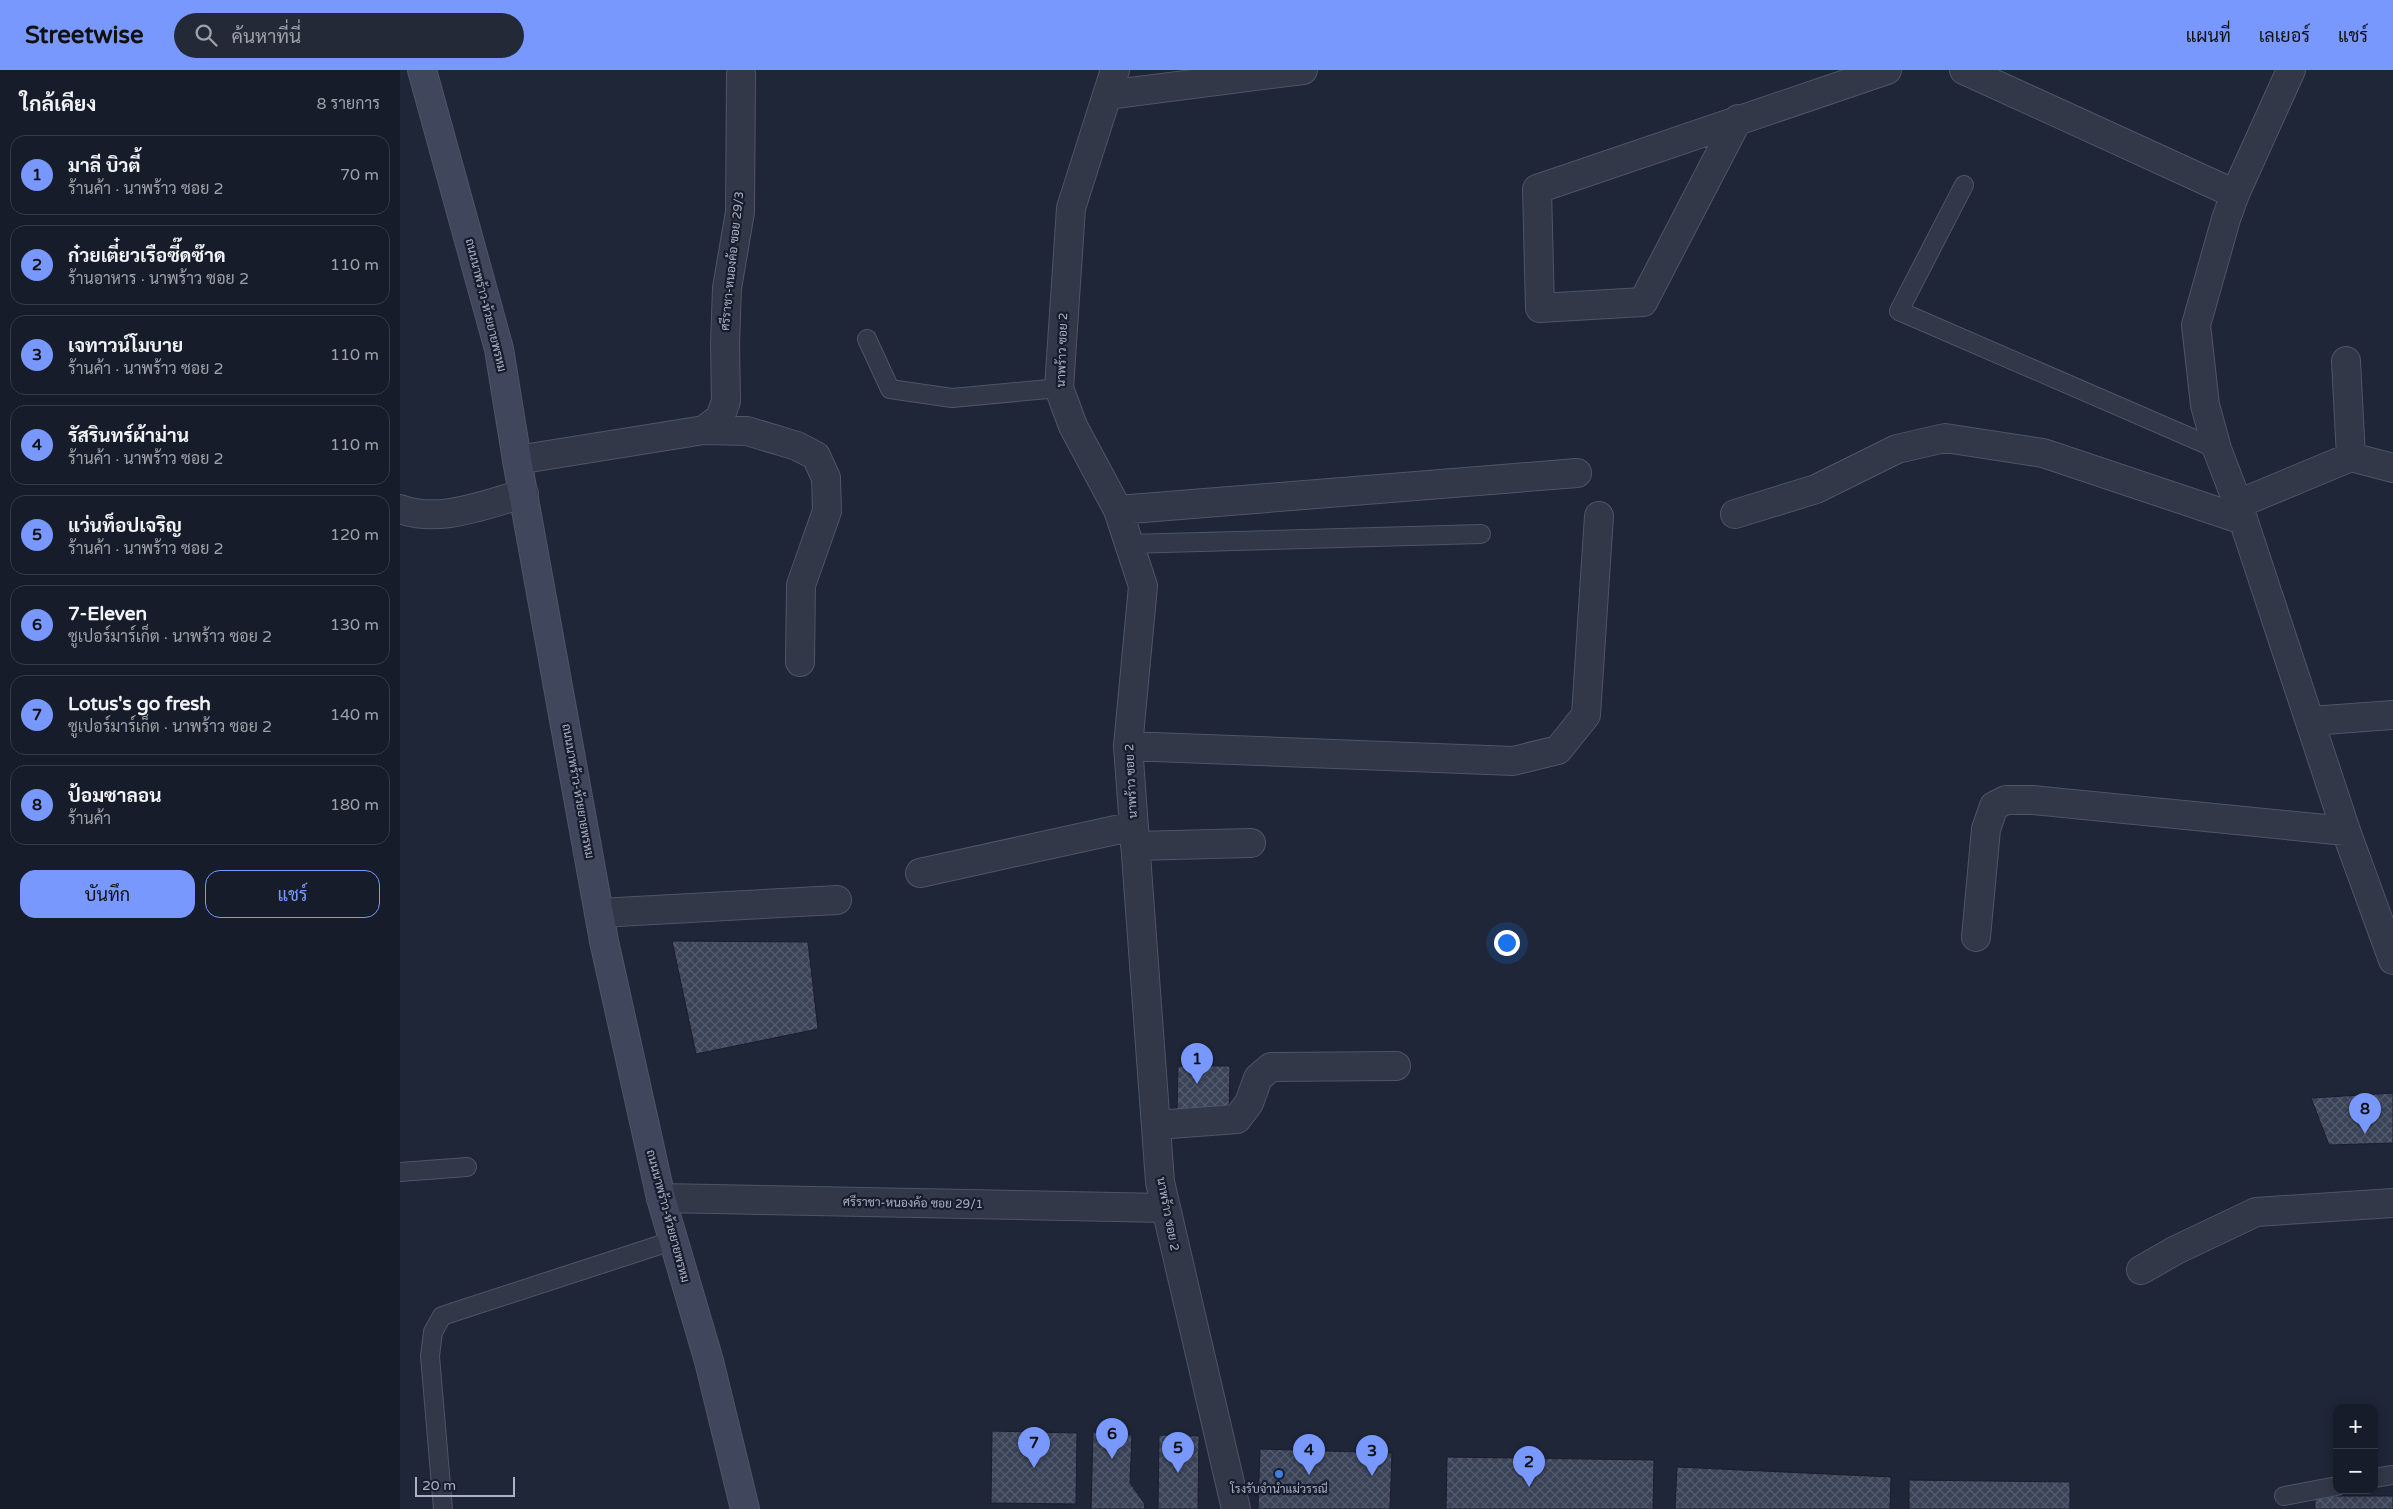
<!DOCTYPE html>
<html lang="th">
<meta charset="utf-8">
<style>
:root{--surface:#161c2a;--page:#232936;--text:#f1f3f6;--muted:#9ea1a8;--line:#353a47;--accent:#7898fe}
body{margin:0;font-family:"Varela Round",Sarabun,sans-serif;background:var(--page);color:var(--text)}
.controls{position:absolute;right:15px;bottom:15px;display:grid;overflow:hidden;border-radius:10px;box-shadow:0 2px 12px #0003}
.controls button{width:45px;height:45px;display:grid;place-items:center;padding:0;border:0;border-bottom:1px solid var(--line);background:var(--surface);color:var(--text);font:25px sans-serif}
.scale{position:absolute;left:15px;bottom:12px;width:100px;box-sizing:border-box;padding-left:5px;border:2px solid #acb2c5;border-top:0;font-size:14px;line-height:18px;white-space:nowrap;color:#acb2c5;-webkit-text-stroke:4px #181d2d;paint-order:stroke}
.you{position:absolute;left:1106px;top:872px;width:18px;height:18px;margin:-12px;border:4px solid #fff;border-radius:50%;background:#1a73e8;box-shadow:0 0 0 8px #1a73e833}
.badge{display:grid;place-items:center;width:32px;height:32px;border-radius:50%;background:var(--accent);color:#111;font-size:16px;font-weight:700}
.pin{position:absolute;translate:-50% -41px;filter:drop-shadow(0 1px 2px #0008)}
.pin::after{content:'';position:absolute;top:26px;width:18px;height:15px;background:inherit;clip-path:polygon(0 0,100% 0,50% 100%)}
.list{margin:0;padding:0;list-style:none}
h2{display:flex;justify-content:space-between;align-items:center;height:65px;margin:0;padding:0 20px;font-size:21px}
h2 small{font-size:16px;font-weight:400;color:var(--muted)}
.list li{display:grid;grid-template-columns:32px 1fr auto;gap:15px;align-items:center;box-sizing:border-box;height:80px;margin:0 10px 10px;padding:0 10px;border:1px solid var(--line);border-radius:15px}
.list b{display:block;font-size:19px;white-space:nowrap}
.list p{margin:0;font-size:16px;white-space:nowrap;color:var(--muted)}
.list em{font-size:16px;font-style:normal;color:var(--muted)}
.actions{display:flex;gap:10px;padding:15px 20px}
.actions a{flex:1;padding:11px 0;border:1px solid var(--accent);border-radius:15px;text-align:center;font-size:18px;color:var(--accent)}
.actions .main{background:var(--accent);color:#111}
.icon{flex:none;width:28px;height:28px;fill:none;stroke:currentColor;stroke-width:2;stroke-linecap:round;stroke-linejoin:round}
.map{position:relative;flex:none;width:1993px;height:1439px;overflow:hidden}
header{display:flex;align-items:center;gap:30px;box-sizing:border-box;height:70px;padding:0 25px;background:var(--accent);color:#111}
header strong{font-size:24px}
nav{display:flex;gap:28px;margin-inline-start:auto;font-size:18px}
.search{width:350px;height:45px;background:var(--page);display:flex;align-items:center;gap:12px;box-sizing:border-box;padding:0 18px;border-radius:28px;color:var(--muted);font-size:19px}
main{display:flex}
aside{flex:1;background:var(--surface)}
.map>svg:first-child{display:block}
</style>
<header>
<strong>Streetwise</strong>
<div class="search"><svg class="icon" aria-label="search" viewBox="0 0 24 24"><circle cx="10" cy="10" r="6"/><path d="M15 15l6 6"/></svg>ค้นหาที่นี่</div>
<nav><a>แผนที่</a><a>เลเยอร์</a><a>แชร์</a></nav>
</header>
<main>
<aside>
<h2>ใกล้เคียง<small>8 รายการ</small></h2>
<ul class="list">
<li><span class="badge">1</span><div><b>มาลี บิวตี้</b><p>ร้านค้า · นาพร้าว ซอย 2</p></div><em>70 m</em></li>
<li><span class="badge">2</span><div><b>ก๋วยเตี๋ยวเรือซี๊ดซ๊าด</b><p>ร้านอาหาร · นาพร้าว ซอย 2</p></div><em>110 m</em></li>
<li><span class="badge">3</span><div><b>เจทาวน์โมบาย</b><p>ร้านค้า · นาพร้าว ซอย 2</p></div><em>110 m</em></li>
<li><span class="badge">4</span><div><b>รัสรินทร์ผ้าม่าน</b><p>ร้านค้า · นาพร้าว ซอย 2</p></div><em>110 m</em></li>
<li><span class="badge">5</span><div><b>แว่นท็อปเจริญ</b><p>ร้านค้า · นาพร้าว ซอย 2</p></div><em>120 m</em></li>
<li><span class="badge">6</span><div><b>7-Eleven</b><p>ซูเปอร์มาร์เก็ต · นาพร้าว ซอย 2</p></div><em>130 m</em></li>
<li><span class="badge">7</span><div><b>Lotus's go fresh</b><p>ซูเปอร์มาร์เก็ต · นาพร้าว ซอย 2</p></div><em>140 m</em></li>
<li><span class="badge">8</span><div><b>ป้อมซาลอน</b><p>ร้านค้า</p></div><em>180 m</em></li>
</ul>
<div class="actions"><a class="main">บันทึก</a><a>แชร์</a></div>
</aside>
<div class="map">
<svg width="1993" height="1439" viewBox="0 0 1993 1439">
<defs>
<pattern id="building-cross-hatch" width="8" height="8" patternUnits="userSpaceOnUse" patternTransform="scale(1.25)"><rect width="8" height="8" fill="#3a4358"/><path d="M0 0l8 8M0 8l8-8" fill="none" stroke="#545c6e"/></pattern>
</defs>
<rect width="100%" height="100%" fill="#1e2638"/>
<path fill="url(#building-cross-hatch)" stroke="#1a1f2f" d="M272 871 408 872 418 959 296 984Z
M778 996H830L829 1044H777Z
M1993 1023V1073L1929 1075 1911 1028Z
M592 1361 677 1363 676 1434 591 1433Z
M693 1362 732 1365 730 1413 744 1433 745 1439H691Z
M759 1365 799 1366 798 1439H758Z
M860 1379 992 1383 990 1439H858Z
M1047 1387 1254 1390 1253 1439H1046Z
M1277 1397 1491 1407 1490 1439H1275Z
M1509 1410 1670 1412V1439H1509Z
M1915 1426H1993V1439H1915Z"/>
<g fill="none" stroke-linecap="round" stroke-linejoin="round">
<g stroke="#4f5566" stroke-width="20">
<path id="lane" d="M1564 115 1499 241 1817 379
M467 269 490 319 552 328 659 318
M729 474 1081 464
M0 1102 67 1097
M1974 1408 1993 1405
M1884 1426 1937 1416
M43 1439 30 1286 33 1262 42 1246 275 1170"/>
</g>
<g stroke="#4f5566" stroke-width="30">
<path id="street" d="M715 0 671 138 659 318 673 356 718 440 743 516 728 676 760 1112 836 1439
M1564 0 1835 124
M1891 0 1835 124 1826 149 1796 255 1805 335 1817 379 1838 434 1946 761 1993 890
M707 25 903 0
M1338 49 1243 232 1140 238 1137 119 1487 0
M304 360 347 361 397 376 416 386 426 408 427 441 401 515 400 592
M1951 387 1993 398
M117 390 304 360 320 348 326 331 325 274 327 218 340 142 341 4
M1838 434 1951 387 1946 291
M0 439C40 454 85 434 124 424
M718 440 1177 403
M1335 444 1416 419 1497 379 1545 368 1643 383 1843 450
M1911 651 1993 645
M728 676 1113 691 1158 680 1186 645 1199 446
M735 776 851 773
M520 803 734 756
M199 843 437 830
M1576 867 1586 759 1594 736 1606 730H1632L1946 761
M757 1055 837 1049 849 1033 858 1008 871 997 996 996
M261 1128 765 1138
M1741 1200 1776 1180 1856 1142 1993 1133"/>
</g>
<g stroke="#4f5566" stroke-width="30">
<path id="secondary" d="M22 0 99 279 117 390 204 871 261 1128 309 1291 345 1439"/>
</g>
<use href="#lane" stroke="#323848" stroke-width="18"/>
<use href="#street" stroke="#323848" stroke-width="28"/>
<use href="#secondary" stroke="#40465c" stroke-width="28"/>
</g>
<circle fill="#3f7fe0" stroke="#181d2d" stroke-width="2" cx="879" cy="1404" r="5"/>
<g text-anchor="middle" stroke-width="4.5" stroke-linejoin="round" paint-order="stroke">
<g font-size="12" fill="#acb2c5" stroke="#181d2d">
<text transform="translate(332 191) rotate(-84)" y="4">ศรีราชา-หนองค้อ ซอย 29/3</text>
<text transform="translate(86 235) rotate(76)" y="4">ถนนนาพร้าว-ห้วยยายพรหม</text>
<text transform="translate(662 280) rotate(-88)" y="4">นาพร้าว ซอย 2</text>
<text transform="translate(731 711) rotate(-93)" y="4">นาพร้าว ซอย 2</text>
<text transform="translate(178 721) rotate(80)" y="4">ถนนนาพร้าว-ห้วยยายพรหม</text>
<text transform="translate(513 1133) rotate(1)" y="4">ศรีราชา-หนองค้อ ซอย 29/1</text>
<text transform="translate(768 1144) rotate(79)" y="4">นาพร้าว ซอย 2</text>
<text transform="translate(268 1146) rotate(75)" y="4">ถนนนาพร้าว-ห้วยยายพรหม</text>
</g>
<g font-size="12" fill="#acb2c5" stroke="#181d2d">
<text x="879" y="1423">โรงรับจำนำแม่วรรณี</text>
</g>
</g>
</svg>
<div class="controls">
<button>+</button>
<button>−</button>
</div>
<div class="scale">20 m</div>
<div class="you"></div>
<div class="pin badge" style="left:797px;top:1014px">1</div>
<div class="pin badge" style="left:1129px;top:1417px">2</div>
<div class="pin badge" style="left:972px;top:1406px">3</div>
<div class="pin badge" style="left:909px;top:1405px">4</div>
<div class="pin badge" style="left:778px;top:1403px">5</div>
<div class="pin badge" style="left:712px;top:1389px">6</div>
<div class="pin badge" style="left:634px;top:1398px">7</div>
<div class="pin badge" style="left:1965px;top:1064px">8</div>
</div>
</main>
